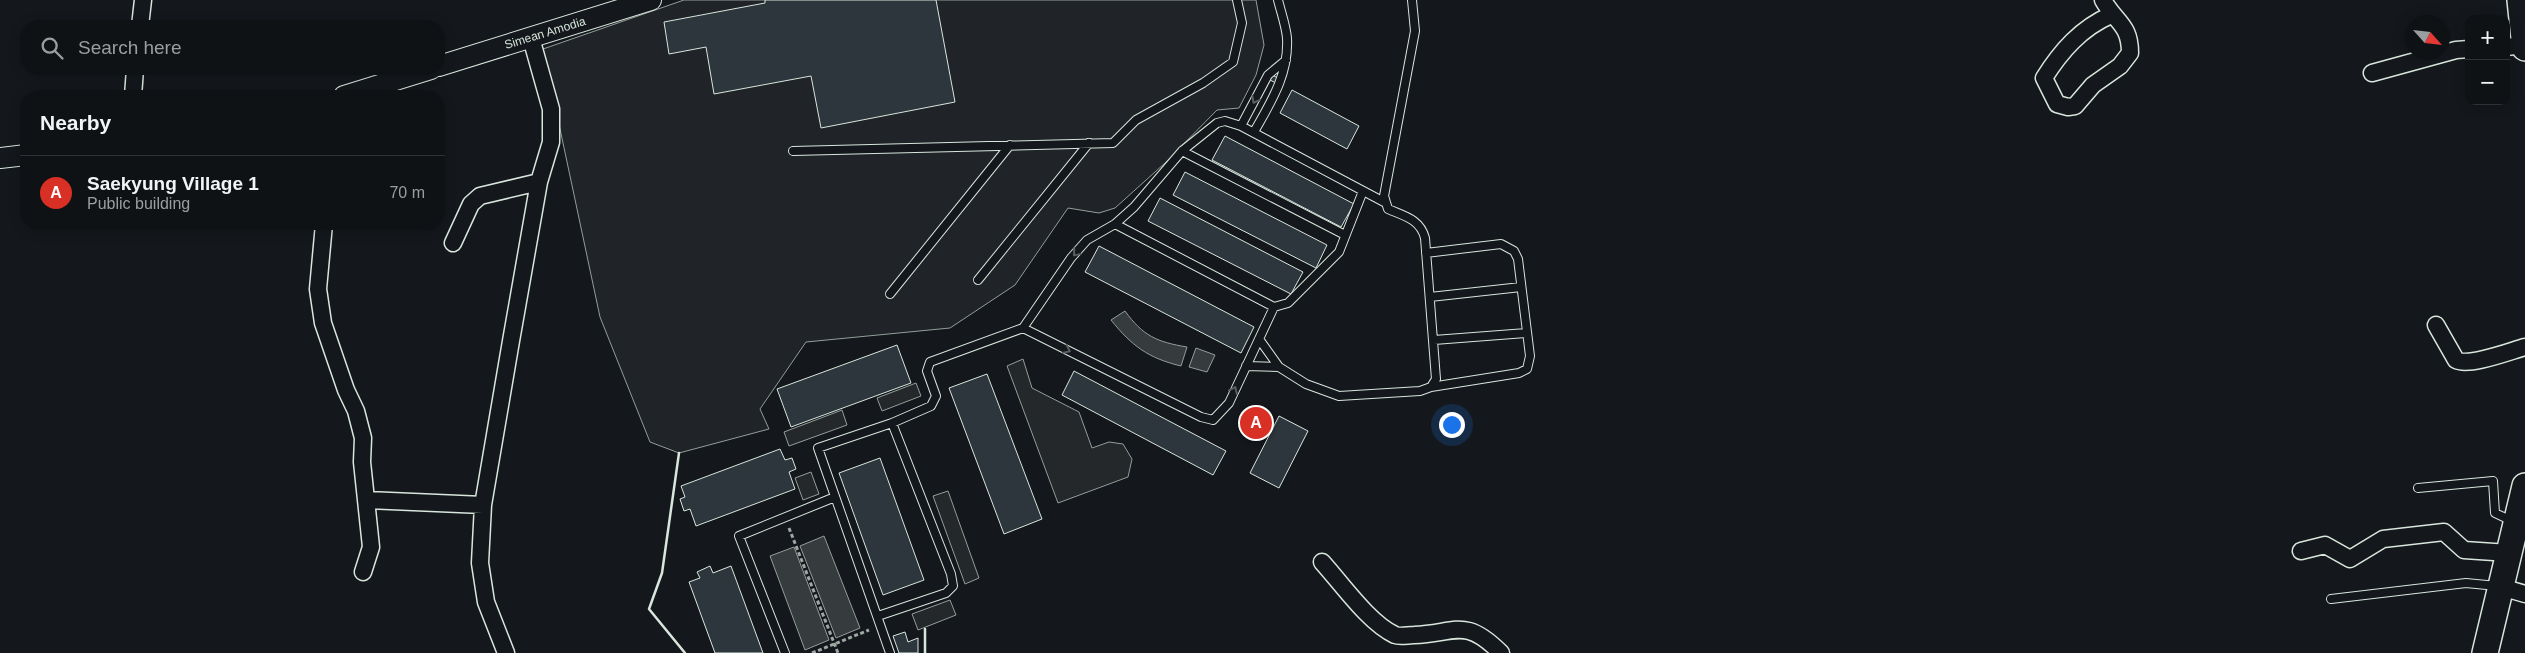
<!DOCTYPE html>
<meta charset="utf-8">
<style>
:root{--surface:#0f1215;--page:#181b1e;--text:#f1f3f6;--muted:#9b9ea0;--line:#2f3234;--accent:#d93025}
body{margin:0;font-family:Arial,sans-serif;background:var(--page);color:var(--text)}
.controls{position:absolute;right:15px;top:15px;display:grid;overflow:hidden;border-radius:10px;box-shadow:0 2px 12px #0003}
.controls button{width:45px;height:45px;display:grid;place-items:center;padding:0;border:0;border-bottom:1px solid var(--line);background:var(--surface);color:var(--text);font:25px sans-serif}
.compass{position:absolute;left:2405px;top:15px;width:45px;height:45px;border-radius:50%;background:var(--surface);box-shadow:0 2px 12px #0003;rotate:117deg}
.you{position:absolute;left:1451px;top:424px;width:18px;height:18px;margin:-12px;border:4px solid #fff;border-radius:50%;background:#1a73e8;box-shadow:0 0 0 8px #1a73e833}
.badge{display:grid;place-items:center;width:32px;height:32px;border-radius:50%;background:var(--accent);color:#fff;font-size:16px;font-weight:700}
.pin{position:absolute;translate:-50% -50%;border:2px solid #fff;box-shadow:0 1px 5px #0006}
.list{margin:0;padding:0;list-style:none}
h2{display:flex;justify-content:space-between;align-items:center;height:65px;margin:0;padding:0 20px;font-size:21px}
h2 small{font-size:16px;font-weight:400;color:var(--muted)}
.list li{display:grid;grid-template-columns:32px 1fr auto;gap:15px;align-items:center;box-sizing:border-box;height:75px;padding:0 20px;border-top:1px solid var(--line)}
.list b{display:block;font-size:19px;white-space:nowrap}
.list p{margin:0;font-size:16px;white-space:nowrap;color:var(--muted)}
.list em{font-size:16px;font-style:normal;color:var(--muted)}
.icon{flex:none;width:28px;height:28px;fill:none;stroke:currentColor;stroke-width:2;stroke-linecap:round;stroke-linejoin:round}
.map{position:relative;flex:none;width:2525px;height:653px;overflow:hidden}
.search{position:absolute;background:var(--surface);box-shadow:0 2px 12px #0003;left:20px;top:20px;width:425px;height:55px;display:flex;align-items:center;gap:12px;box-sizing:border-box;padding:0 18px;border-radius:20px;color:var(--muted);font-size:19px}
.panel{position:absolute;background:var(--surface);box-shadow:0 2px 12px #0003;left:20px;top:90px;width:425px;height:140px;border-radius:20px}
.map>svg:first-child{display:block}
</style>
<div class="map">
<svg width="2525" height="653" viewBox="0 0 2525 653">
<rect width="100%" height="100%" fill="#14181c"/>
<path fill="#202428" stroke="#939e99" d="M684 0H1256L1264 45 1256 75 1239 108 1217 110 1165 163 1115 208 1099 213 1068 208 1015 285 950 328 806 342 760 409 769 429 679 453 650 442 600 317 543 49Z"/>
<path fill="#24282b" stroke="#939e99" d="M1023 359 1032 388 1079 412 1092 448 1109 442 1123 444 1132 459 1128 477 1058 503 1007 366Z
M916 383 921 396 882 411 877 398Z
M842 410 847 425 789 446 784 432Z
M811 472 819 494 803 500 795 478Z
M948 491 979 578 965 584 933 496Z
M950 600 956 615 918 630 912 614Z"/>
<path fill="#363b3e" stroke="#939e99" d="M1125 311C1143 336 1157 342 1187 347L1181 366C1148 358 1132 346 1111 320Z
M1196 348 1215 355 1207 372 1189 367Z
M824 536 860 628 836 638 800 546Z
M794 547 829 640 805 650 770 556Z"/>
<path fill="#2c363c" stroke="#d8e6dc" d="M765 0H936L955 102 821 128 811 76 714 94 706 47 669 54 664 22 765 3Z
M1272 75 1278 78 1276 83 1270 80Z
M1292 90 1359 126 1347 149 1280 113Z
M1225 136 1354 204 1341 227 1212 160Z
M1185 172 1327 245 1316 268 1173 195Z
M1160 198 1303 272 1291 294 1148 221Z
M1099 246 1254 327 1241 353 1085 272Z
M897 345 911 383 791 427 777 389Z
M1074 371 1226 451 1213 475 1062 395Z
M987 374 1042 519 1004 534 949 388Z
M1279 416 1308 431 1279 488 1250 473Z
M780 449 785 460 792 458 796 469 789 472 795 489 696 526 690 509 684 511 680 499 685 497 681 486Z
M880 458 924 580 883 595 839 473Z
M710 566 713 573 731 566 763 653H715L689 582 700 578 697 572Z
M905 632 908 642 918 638V653H899L893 636Z"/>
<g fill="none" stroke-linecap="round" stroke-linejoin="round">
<g stroke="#d8e6dc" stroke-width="10">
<path id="service" d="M1241 126 1268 75 1286 60
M1254 132C1271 102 1289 74 1287 38 1286 26 1281 12 1278 0
M793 151 1113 143 1136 120 1203 83 1233 62 1242 23 1237 0
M1182 151 1345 235
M1115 224 1274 307 1288 303 1339 252 1363 191
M1426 253 1501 244 1514 251 1518 259 1530 356 1527 369 1519 373 1431 387
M978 280 1089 143
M890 294 1010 145
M1430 297 1521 287
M1023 328 1201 417 1213 420 1229 403 1274 307
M1259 339 1279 367 1306 384 1339 396 1420 391 1431 387 1436 379 1425 238C1420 219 1404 216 1388 209L1384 196 1415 31 1412 0
M1434 340 1527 333
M1246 366 1279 367
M2418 488 2493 481 2495 513 2512 521
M2331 599 2466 583 2497 586
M878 616 946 593 953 586 951 574 892 423 931 406 936 396 927 371 930 362 1023 328 1071 258 1087 240 1115 224 1134 207 1182 151 1217 123 1225 121 1241 126 1384 202
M785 653 739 536 835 497
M890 653 818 448 892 423"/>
</g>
<g stroke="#d8e6dc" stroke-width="19">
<path id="minor" d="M2103 0C2116 23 2130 24 2130 53L2120 66 2093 85 2075 106 2068 107 2057 104 2044 78C2061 51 2081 28 2111 15
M140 26 143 0
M2506 47 2525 45
M2372 73 2456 50 2469 49
M133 96 135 69
M324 224 318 289 323 323 346 390 356 411 363 438 362 462 371 547 363 572
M453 243 471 204 480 196 539 182
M2436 325 2456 360C2469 367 2510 351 2525 347
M367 500 483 505
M2301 551 2325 545 2350 559 2383 539 2444 532 2464 550 2509 553
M1322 562C1342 584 1369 623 1395 635 1400 637 1408 635 1414 635 1457 633 1465 617 1501 653
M2501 587 2525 594
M506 653 486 602 480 563 483 505 511 341 539 182 551 142V109L531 38"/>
</g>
<g stroke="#d8e6dc" stroke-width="22">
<path id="tertiary" d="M439 66 651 0
M344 96 431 69
M0 158 26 155"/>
</g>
<g stroke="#d8e6dc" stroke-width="28">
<path id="primary" d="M2520 0 2525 48
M2485 653 2525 486"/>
</g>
<path stroke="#9da8a2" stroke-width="3" stroke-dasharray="4 2.5" stroke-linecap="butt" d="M789 528 838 653
M812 653 869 630"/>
<use href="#service" stroke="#14181c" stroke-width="8"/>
<use href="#minor" stroke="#14181c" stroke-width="16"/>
<use href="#tertiary" stroke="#14181c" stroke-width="20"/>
<use href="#primary" stroke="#14181c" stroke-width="25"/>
<path stroke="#d8e6dc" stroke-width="2.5" d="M679 453 662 573 649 609 685 653
M925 629V653"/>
</g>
<defs><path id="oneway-chevron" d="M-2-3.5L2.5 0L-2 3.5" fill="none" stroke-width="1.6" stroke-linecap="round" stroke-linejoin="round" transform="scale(1.25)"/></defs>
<g stroke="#59605f">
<use href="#oneway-chevron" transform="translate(1255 100) rotate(118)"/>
<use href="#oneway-chevron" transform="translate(1076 253) rotate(130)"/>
<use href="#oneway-chevron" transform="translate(1067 350) rotate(26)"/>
<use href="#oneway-chevron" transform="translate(1234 390) rotate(-65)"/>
</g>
<g text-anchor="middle" stroke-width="4" stroke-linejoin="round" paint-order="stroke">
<g font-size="12" fill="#d8e6dc" stroke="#14181c">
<text transform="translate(545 33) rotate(-17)" y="4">Simean Amodia</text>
</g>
</g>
</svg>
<div class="controls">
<button>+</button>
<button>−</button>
</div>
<svg class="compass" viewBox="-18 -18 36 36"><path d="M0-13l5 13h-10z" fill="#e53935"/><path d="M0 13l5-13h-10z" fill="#9b9ea0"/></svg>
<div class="you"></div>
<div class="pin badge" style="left:1256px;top:423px">A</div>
<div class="search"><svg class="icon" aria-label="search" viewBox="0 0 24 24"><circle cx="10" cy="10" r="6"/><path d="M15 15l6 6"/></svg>Search here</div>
<section class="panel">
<h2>Nearby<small></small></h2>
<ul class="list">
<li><span class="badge">A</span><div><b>Saekyung Village 1</b><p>Public building</p></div><em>70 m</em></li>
</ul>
</section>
</div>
